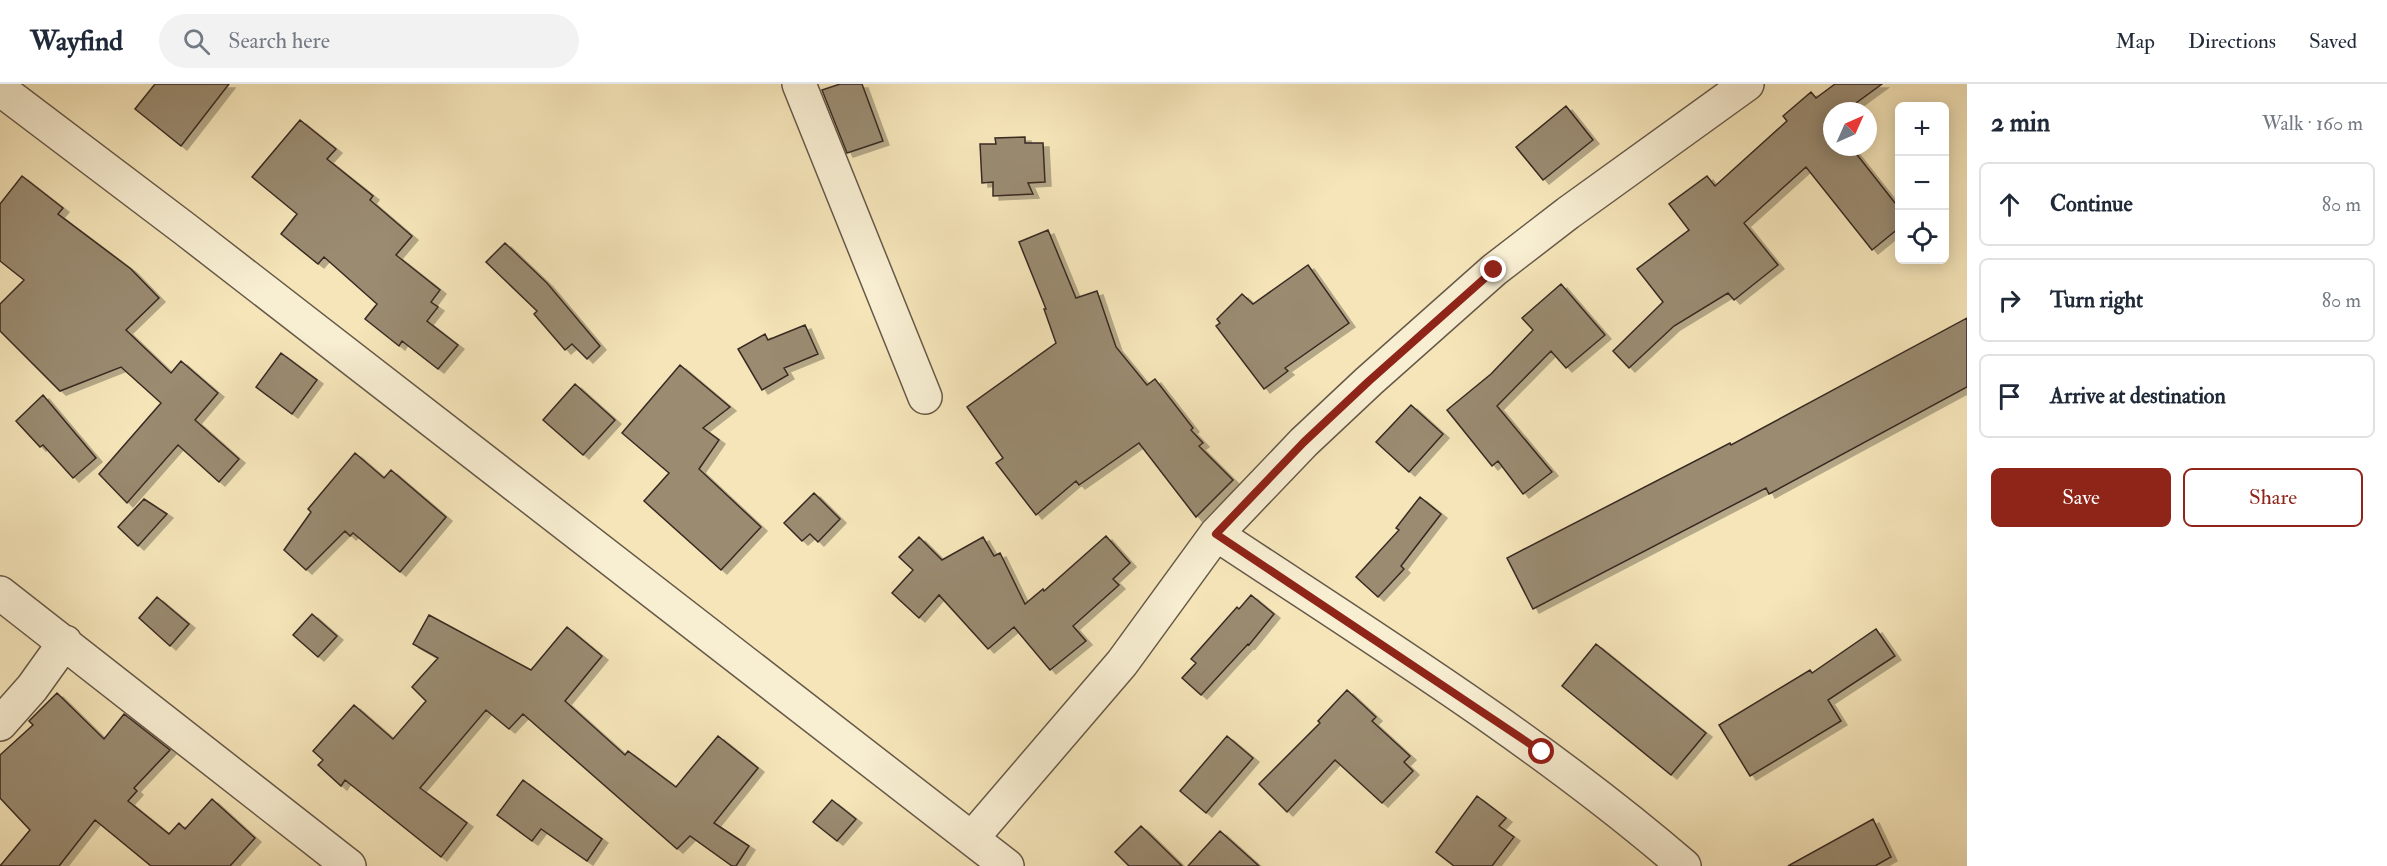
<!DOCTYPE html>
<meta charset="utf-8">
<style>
:root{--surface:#fff;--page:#f2f2f3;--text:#1f2937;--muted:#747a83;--line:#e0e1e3;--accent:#8f2418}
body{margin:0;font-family:"IM FELL Double Pica",serif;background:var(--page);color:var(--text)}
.controls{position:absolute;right:18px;top:18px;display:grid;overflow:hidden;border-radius:9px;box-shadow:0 3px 15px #0003}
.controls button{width:54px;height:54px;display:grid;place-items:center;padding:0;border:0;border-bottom:2px solid var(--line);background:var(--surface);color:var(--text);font:30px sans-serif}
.compass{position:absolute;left:1823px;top:18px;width:54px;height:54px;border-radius:50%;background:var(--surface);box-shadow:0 3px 15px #0003;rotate:45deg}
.stop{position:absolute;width:18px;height:18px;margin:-14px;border:4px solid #8f2418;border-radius:50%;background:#fff}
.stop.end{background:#8f2418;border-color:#fff;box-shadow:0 2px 6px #0008}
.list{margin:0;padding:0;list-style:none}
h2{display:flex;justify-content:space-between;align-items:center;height:78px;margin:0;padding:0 24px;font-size:26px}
h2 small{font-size:20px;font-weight:400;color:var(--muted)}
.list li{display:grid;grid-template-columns:39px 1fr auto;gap:18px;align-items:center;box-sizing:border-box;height:84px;margin:0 12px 12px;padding:0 12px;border:2px solid var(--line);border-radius:9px}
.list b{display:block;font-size:22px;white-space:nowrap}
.list em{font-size:20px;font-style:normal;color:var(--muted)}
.actions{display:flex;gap:12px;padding:18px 24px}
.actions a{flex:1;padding:14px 0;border:2px solid var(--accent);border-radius:9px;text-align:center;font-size:21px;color:var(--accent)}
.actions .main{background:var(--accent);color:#fff}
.icon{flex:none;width:33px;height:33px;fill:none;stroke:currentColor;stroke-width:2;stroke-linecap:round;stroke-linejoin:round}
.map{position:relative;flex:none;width:1967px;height:782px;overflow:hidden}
header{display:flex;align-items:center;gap:36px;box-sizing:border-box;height:84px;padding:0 30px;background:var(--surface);border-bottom:2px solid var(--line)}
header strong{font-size:28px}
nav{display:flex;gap:33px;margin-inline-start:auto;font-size:21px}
.search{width:420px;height:54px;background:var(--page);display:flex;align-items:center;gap:15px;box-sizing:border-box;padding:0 21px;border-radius:33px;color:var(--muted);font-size:22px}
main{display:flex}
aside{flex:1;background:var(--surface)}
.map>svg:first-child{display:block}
</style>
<header>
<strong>Wayfind</strong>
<div class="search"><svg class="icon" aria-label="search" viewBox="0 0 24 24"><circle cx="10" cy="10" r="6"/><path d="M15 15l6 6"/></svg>Search here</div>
<nav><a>Map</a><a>Directions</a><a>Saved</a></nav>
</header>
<main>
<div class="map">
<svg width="1967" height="782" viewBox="0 0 1967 782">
<defs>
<filter id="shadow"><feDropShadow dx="6" dy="4" stdDeviation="0" flood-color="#0004"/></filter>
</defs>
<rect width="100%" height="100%" fill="#f5e5b9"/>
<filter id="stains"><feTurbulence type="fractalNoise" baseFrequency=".00333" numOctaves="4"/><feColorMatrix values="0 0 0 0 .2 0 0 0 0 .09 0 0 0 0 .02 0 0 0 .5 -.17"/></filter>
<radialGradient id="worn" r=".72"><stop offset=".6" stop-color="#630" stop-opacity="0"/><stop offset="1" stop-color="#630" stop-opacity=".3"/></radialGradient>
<path fill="#9a8b71" stroke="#382a22" stroke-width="1.5" filter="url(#shadow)" d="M155 0H229L181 62 135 25Z
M840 0H862L883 57 847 69 822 6Z
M1835 0H1882L1845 27H1832V63H1851L1899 124V144L1872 166 1806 83 1744 139 1778 181 1734 216 1728 209 1674 242 1629 284 1613 267 1663 218 1637 185 1689 146 1669 120 1707 92 1715 102 1787 37 1783 32 1811 8 1816 14Z
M1566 22 1593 56 1543 96 1516 63Z
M300 36 336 65 327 75 373 112 370 116 412 152 396 171 440 206 431 218 438 223 427 237 458 261 438 285 402 257 399 262 365 235 377 220 324 173 318 180 281 150 297 130 252 93Z
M1025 53V59H1043L1045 98 1028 99 1033 110 993 112V98L982 99 980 60H996L995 54Z
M22 92 63 124 58 130 131 185 159 214 126 246 171 289 181 277 218 309 195 336 239 375 219 398 178 361 127 419 99 390 161 319 121 283 60 307 0 247V220L24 196 0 177V120Z
M1048 146 1076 214 1097 207 1116 263 1147 301 1155 295 1193 344 1191 346 1203 359 1199 362 1233 396 1196 433 1139 359 1079 401 1076 397 1036 431 996 379 1003 374 967 323 1056 259 1044 225H1046L1019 158Z
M505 159 547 199 600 262 587 275 572 260 565 266 534 230 537 227 486 178Z
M1308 181 1349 239 1285 284 1288 287 1264 305 1216 242 1220 239 1217 235 1242 210 1253 220Z
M1561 200 1605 251 1566 284 1551 267 1497 322 1552 388 1523 410 1498 377 1492 382 1447 326 1491 290 1533 246 1522 234Z
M1967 234V303L1769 410 1766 404 1533 525 1507 474 1730 359 1731 361Z
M805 241 818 270 784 284 788 291 762 306 738 265 765 250 768 256Z
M281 269 317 296 292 330 256 303Z
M680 281 730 323 703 344 719 356 699 385 761 443 721 486 644 417 669 389 622 349Z
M575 300 615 336 583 371 543 336Z
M43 311 96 374 73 394 43 361 40 363 16 337Z
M1411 321 1443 350 1409 388 1376 358Z
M355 369 384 394 391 386 446 433 400 488 353 449 350 452 345 447 306 486 284 466 311 428 308 425Z
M814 409 840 435 818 458 810 450 802 457 784 439Z
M1420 413 1441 430 1401 482 1404 485 1378 513 1356 493 1399 446 1396 444Z
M144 415 167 430 138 462 118 443Z
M1106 452 1130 479 1113 495 1119 501 1073 542 1086 557 1050 586 1014 543 988 565 939 511 919 534 892 509 913 486 899 473 919 453 942 476 983 453 994 472 1000 469 1025 520 1043 505 1044 507Z
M1251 511 1274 530 1249 561 1248 560 1201 611 1182 594 1196 579 1191 575 1237 523 1239 525Z
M157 513 189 540 170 562 139 534Z
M312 530 337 552 318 573 293 551Z
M429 531 531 586 567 543 602 572 565 617 625 671 628 667 676 703 718 652 758 684 714 739 749 762 736 782H732L690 752 677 765 523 630 509 645 486 626 420 704 467 739 441 773 345 696 341 702 318 681 323 676 313 667 354 621 393 655 426 617 412 603 438 574 413 560Z
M1876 545 1895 572 1828 616 1841 637 1750 692 1719 641 1810 586 1812 589Z
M1596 560 1706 649 1671 691 1562 602Z
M1347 606 1376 633 1372 637 1410 672 1404 678 1413 687 1382 719 1335 676 1287 728 1259 700 1320 639 1318 637Z
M57 609 104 655 124 630 170 666 134 704 137 707 128 717 169 750 179 739 185 745 212 715 255 754 230 782H151L95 736 59 782H0L30 746 0 714V671L33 641 29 637Z
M1227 652 1253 674 1206 729 1180 707Z
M523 696 602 755 587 777 541 745 532 757 497 731Z
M1477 712 1506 734 1499 742 1514 753 1492 782H1454L1436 768Z
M832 716 856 735 837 757 813 738Z
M1873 735 1891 773 1875 782H1788Z
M1141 742 1182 782H1129L1115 768Z
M1220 747 1259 782H1188Z"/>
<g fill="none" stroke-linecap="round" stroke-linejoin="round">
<g stroke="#675948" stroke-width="36">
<path id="minor" d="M799 0 925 313
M0 5 185 145 1007 782
M1216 450C1376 556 1539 657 1684 782
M0 509 349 782
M0 640 32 604 65 558
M972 754 1122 579 1216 450 1304 358 1369 297 1494 186 1568 129 1747 0"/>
</g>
<use href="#minor" stroke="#f8eed2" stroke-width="33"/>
</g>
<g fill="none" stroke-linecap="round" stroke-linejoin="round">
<path stroke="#8f2418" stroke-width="8" d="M1494 186 1369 297 1304 358 1216 450 1542 668"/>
</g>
<rect width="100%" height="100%" filter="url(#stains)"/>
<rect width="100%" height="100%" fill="url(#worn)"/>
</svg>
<div class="controls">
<button>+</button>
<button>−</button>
<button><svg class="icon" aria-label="locate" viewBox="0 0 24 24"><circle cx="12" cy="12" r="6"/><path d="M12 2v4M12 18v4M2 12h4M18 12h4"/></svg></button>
</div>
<svg class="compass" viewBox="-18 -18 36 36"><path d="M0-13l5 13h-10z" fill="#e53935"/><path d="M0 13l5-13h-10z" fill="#747a83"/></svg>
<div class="stop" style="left:1542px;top:668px"></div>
<div class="stop end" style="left:1494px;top:186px"></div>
</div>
<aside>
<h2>2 min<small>Walk · 160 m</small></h2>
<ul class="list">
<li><svg class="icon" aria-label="ahead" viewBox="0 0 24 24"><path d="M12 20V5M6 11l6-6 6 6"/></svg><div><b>Continue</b></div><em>80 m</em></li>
<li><svg class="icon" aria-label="right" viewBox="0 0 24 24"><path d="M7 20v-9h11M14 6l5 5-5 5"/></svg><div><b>Turn right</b></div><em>80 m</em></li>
<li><svg class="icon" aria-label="arrive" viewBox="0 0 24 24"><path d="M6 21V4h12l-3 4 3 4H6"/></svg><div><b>Arrive at destination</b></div></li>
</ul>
<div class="actions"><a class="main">Save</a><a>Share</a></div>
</aside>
</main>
